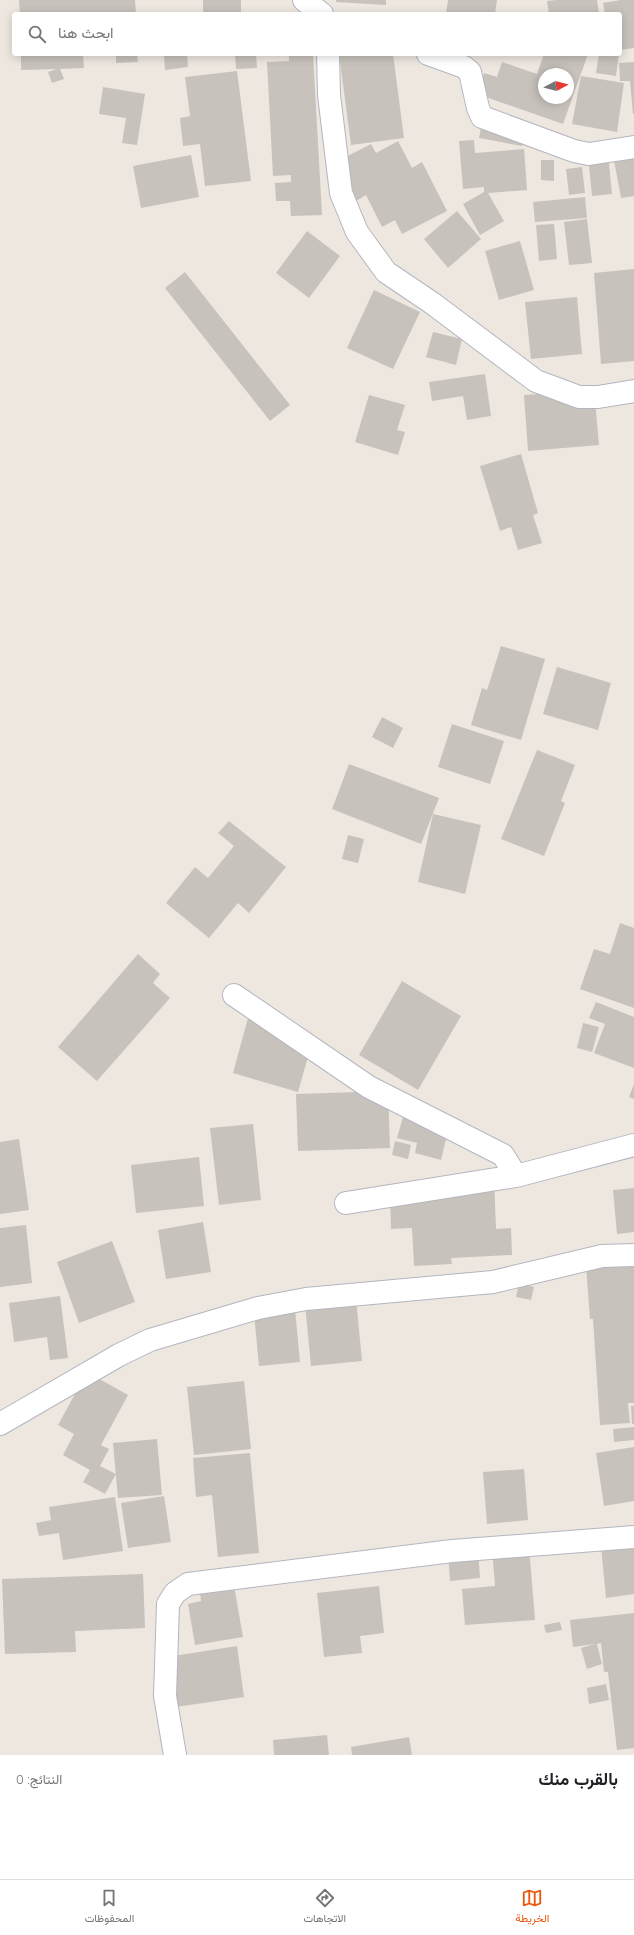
<!DOCTYPE html>
<html lang="ar">
<meta charset="utf-8">
<style>
:root{--surface:#fff;--page:#f6f6f6;--text:#202124;--muted:#757577;--line:#e0e0e0;--accent:#ea580c}
body{margin:0;font-family:Quicksand,Vazirmatn,sans-serif;background:var(--page);color:var(--text);direction:rtl}
.compass{position:absolute;left:538px;top:68px;width:36px;height:36px;border-radius:50%;background:var(--surface);box-shadow:0 2px 10px #0003;rotate:83deg}
.list{margin:0;padding:0;list-style:none}
h2{display:flex;justify-content:space-between;align-items:center;height:52px;margin:0;padding:0 16px;font-size:17px}
h2 small{font-size:13px;font-weight:400;color:var(--muted)}
.icon{flex:none;width:22px;height:22px;fill:none;stroke:currentColor;stroke-width:2;stroke-linecap:round;stroke-linejoin:round}
.map{position:relative;flex:none;width:634px;height:1755px;overflow:hidden;direction:ltr}
.search{position:absolute;background:var(--surface);box-shadow:0 2px 10px #0003;left:12px;right:12px;top:12px;height:44px;display:flex;align-items:center;gap:10px;box-sizing:border-box;padding:0 14px;border-radius:4px;color:var(--muted);font-size:15px}
.sheet{height:124px;background:var(--surface)}
nav{display:flex;justify-content:space-around;align-items:center;box-sizing:border-box;height:56px;border-top:1px solid var(--line);background:var(--surface);font-size:11px;color:var(--muted)}
nav a{display:grid;justify-items:center;gap:2px}
nav .on{color:var(--accent)}
.map>svg:first-child{display:block}
</style>
<div class="map">
<svg width="634" height="1755" viewBox="0 0 634 1755">
<rect width="100%" height="100%" fill="#eee7e0"/>
<path fill="#c7c2bb" fill-rule="evenodd" d="M19 0H135L136 14H20Z
M203 0H241V14H203Z
M336 0H386V5L336 2Z
M448 0H497L495 14H446Z
M557 0H597L599 14H549L547 1Z
M620 0H634V48L620 50V14H605L603 3Z
M21 54H83L84 68 60 69 64 79 52 83 48 72 57 69 21 70Z
M116 54H137L138 62 116 63Z
M164 54H187L188 67 165 70Z
M235 54H256L257 68 236 69Z
M289 54H313L322 215 291 216 290 201H276L275 183 291 182V175L273 176 267 62 289 61Z
M339 54H393L404 138 351 145Z
M544 54H588L563 124 477 94 484 73 497 77 502 62 537 74ZM544 74H568V98H544Z
M599 54 619 55 616 76 596 73Z
M634 62V114H633L630 81H620L619 63Z
M237 71 251 181 205 186 200 144 183 146 180 118 190 116 185 77Z
M581 76 624 83 617 132 572 124Z
M103 87 145 94 137 145 122 143 126 118 99 114Z
M483 118 526 126 522 146 479 138Z
M474 140 475 153 524 149 527 190 488 193 504 221 480 235 463 204 484 192V187L463 189 459 141Z
M398 141 412 168 422 162 447 211 402 234 395 220 382 227 366 195 356 201 336 162 371 144 376 153Z
M634 152V196L621 198 613 155Z
M608 153 612 194 592 196 588 156Z
M191 155 199 197 141 208 133 166Z
M541 160H554V181L541 180Z
M582 167 585 193 569 195 566 169Z
M585 197 587 218 535 222 533 202Z
M457 211 481 239 448 268 424 239Z
M587 219 592 263 569 265 564 222Z
M554 224 557 259 539 261 536 225Z
M307 231 340 256 309 298 276 273Z
M520 241 534 290 499 300 485 251Z
M634 269V361L601 364 594 273Z
M185 272 290 405 270 421 165 288Z
M374 290 420 312 393 369 347 348Z
M577 297 582 354 531 359 525 302Z
M433 332 462 339 456 365 426 357Z
M485 374 491 416 467 420 463 396 432 401 429 382Z
M594 390 599 445 528 451 524 395Z
M369 395 405 405 397 430 405 432 398 455 355 442Z
M521 454 538 513 533 515 542 543 518 550 511 527 500 531 480 466Z
M501 646 545 659 521 740 471 725 482 688 487 690Z
M557 667 611 683 598 730 543 714Z
M382 717 403 728 393 748 372 737Z
M452 724 504 741 490 784 438 767Z
M537 750 575 765 561 801 565 803 544 856 501 839Z
M349 764 439 798 421 844 332 809Z
M433 814 481 825 465 894 418 882Z
M229 821 286 867 249 913 238 903 209 938 166 903 195 867 208 878 234 846 218 833Z
M348 835 364 839 358 863 342 859Z
M620 923 634 928V1008L580 989 594 949 610 954Z
M138 954 160 974 153 983 170 998 97 1081 58 1047Z
M402 981 461 1016 418 1090 359 1055Z
M596 1002 634 1017V1068L594 1053 605 1024 589 1018Z
M248 1018 305 1035 309 1053 298 1092 233 1073Z
M583 1023 599 1027 592 1052 577 1048Z
M634 1084V1099L629 1097Z
M388 1091 390 1148 298 1151 296 1094Z
M405 1110 450 1122 441 1160 415 1153 417 1143 397 1138Z
M253 1124 261 1200 219 1205 210 1128Z
M19 1139 29 1210 0 1214V1142Z
M395 1141 411 1145 408 1159 392 1155Z
M199 1157 204 1206 136 1213 131 1165Z
M494 1178 496 1229 511 1228 512 1255 451 1258 452 1264 414 1266 412 1228 391 1229 390 1196Z
M634 1188V1232L617 1234 613 1190Z
M203 1222 211 1272 166 1279 158 1230Z
M26 1225 32 1283 0 1287V1228Z
M112 1241 135 1302 79 1323 57 1262Z
M634 1249V1403H628L630 1423 600 1425 593 1319H590L585 1253Z
M519 1283 534 1287 531 1300 516 1297Z
M60 1296 68 1358 50 1360 47 1337 14 1342 9 1303Z
M294 1298 300 1362 259 1366 253 1302Z
M356 1298 362 1361 311 1366 305 1304Z
M87 1372 128 1395 101 1445 109 1449 100 1466 116 1474 105 1494 83 1482 90 1470 63 1455 74 1434 58 1425Z
M244 1381 251 1449 194 1455 187 1387Z
M631 1406H634V1424H632Z
M634 1427V1440L614 1442 613 1429Z
M157 1439 162 1495 118 1498 113 1443Z
M634 1447V1501L604 1506 596 1453Z
M250 1453 259 1553 218 1557 212 1495 196 1497 193 1458Z
M524 1469 528 1520 487 1524 483 1472Z
M164 1496 171 1542 128 1548 121 1503Z
M115 1497 123 1551 63 1560 59 1533 39 1536 36 1523 51 1520 49 1507Z
M634 1532V1594L606 1598 600 1536Z
M529 1547 535 1620 465 1625 462 1589 495 1586 492 1549Z
M478 1550 480 1578 450 1581 448 1552Z
M143 1574 145 1628 75 1631 76 1652 5 1654 2 1579Z
M233 1580 243 1637 195 1645 188 1604 201 1601 199 1586Z
M379 1586 384 1633 360 1636 362 1653 324 1657 317 1593Z
M634 1613V1748L617 1750 608 1672H604L601 1643 597 1644 602 1664 587 1669 581 1648 595 1644 573 1647 570 1620Z
M560 1622 562 1630 546 1633 544 1625Z
M237 1646 244 1697 169 1708 161 1658Z
M606 1684 609 1700 589 1704 587 1688Z
M327 1735 329 1755H274L273 1740Z
M409 1737 412 1755H352L351 1747Z"/>
<g fill="none" stroke-linecap="round" stroke-linejoin="round">
<g stroke="#b3b6bf" stroke-width="24">
<path id="street" d="M304 0 322 14
M328 54 329 95 341 193 357 232 386 272 432 303 536 381 579 397H598L634 391
M428 54 464 67 470 72 478 108 482 117 574 151 589 154 634 147
M234 995 369 1087 503 1155 516 1176
M346 1203 516 1176 634 1145
M0 1424 119 1355 150 1340 258 1308 306 1299 493 1282 602 1256 634 1255
M175 1755 165 1696 168 1604 175 1593 188 1584 452 1551 634 1537"/>
</g>
<use href="#street" stroke="#fff" stroke-width="22"/>
</g>
</svg>
<svg class="compass" viewBox="-18 -18 36 36"><path d="M0-13l5 13h-10z" fill="#e53935"/><path d="M0 13l5-13h-10z" fill="#757577"/></svg>
<div class="search"><svg class="icon" aria-label="search" viewBox="0 0 24 24"><circle cx="10" cy="10" r="6"/><path d="M15 15l6 6"/></svg>ابحث هنا</div>
</div>
<section class="sheet">
<h2>بالقرب منك<small>النتائج: 0</small></h2>
<ul class="list">
</ul>
</section>
<nav>
<a class="on"><svg class="icon" aria-label="map" viewBox="0 0 24 24"><path d="M3 6l6-2 6 2 6-2v14l-6 2-6-2-6 2zM9 4v14M15 6v14"/></svg>الخريطة</a>
<a><svg class="icon" aria-label="directions" viewBox="0 0 24 24"><path d="M12 3l9 9-9 9-9-9zM9 14v-3h6M13 9l2 2-2 2"/></svg>الاتجاهات</a>
<a><svg class="icon" aria-label="saved" viewBox="0 0 24 24"><path d="M7 4h10v16l-5-4-5 4z"/></svg>المحفوظات</a>
</nav>
